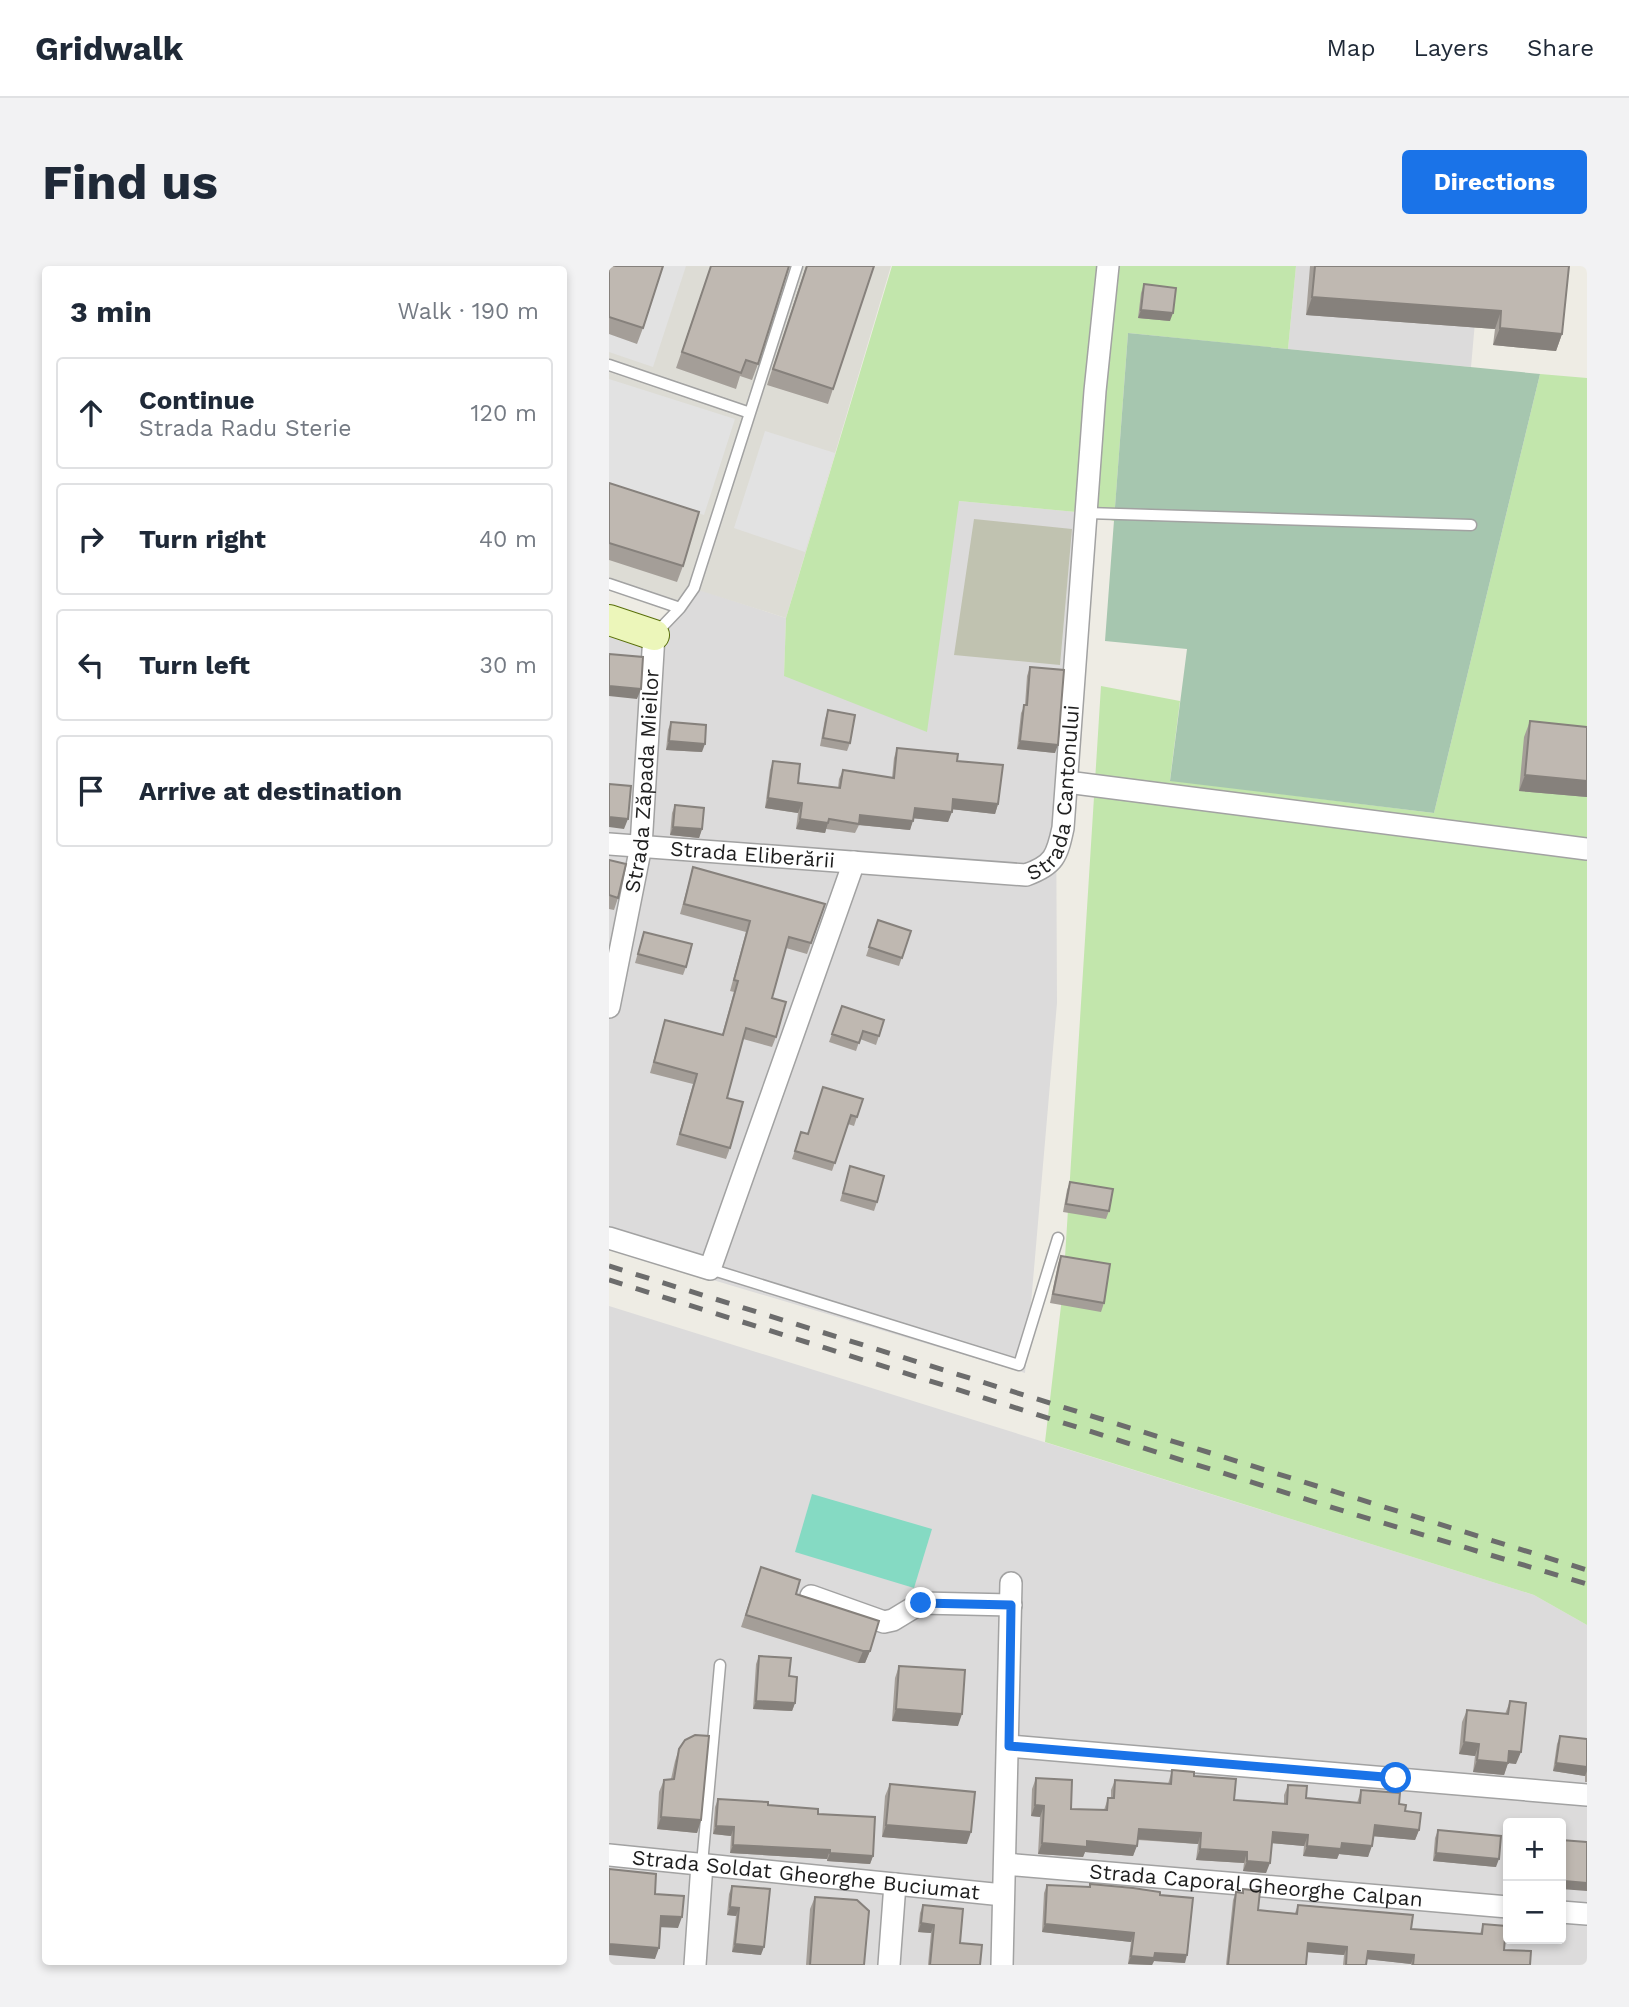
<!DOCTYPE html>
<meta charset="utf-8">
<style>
:root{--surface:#fff;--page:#f2f2f3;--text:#1f2937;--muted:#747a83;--line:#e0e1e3;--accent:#1a73e8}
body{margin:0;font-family:"Work Sans",sans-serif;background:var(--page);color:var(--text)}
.controls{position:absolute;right:21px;bottom:21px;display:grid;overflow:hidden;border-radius:7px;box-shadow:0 4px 10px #0003}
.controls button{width:63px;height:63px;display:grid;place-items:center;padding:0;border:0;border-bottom:2px solid var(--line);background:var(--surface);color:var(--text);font:35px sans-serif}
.stop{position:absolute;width:21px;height:21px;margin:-16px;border:5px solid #1a73e8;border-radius:50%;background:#fff}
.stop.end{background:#1a73e8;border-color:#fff;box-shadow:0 2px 7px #0008}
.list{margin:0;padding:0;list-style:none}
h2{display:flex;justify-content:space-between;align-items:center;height:91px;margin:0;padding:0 28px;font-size:30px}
h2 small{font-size:23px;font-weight:400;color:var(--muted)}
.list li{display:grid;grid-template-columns:46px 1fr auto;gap:21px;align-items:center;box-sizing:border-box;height:112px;margin:0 14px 14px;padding:0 14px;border:2px solid var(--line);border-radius:7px}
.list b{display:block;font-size:26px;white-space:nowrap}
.list p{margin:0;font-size:23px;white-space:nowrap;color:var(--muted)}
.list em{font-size:23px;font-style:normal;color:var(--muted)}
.icon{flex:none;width:38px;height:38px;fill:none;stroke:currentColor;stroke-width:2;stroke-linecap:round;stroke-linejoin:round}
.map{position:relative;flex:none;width:978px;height:1699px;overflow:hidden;border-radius:7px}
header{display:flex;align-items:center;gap:42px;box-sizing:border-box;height:98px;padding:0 35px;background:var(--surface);border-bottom:2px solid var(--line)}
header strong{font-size:33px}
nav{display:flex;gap:38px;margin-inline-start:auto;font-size:24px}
.intro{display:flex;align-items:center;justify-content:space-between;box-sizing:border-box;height:168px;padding:0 42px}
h1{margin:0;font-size:49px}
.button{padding:18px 32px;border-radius:7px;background:var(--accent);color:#fff;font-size:24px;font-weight:700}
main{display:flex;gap:42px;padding:0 42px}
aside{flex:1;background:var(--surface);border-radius:7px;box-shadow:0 4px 10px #0003}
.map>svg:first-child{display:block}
</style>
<header>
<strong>Gridwalk</strong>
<nav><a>Map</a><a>Layers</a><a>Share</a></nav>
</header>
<div class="intro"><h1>Find us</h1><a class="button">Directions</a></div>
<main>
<aside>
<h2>3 min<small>Walk · 190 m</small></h2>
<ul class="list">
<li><svg class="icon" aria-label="ahead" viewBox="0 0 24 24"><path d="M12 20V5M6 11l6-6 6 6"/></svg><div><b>Continue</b><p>Strada Radu Sterie</p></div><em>120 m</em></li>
<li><svg class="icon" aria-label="right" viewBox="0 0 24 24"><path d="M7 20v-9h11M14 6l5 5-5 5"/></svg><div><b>Turn right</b></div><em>40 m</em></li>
<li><svg class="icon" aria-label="left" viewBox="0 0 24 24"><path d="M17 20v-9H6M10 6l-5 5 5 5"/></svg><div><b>Turn left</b></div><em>30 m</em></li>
<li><svg class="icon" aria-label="arrive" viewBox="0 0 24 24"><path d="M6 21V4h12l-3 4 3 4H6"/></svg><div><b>Arrive at destination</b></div></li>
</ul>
</aside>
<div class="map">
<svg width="978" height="1699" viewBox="0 0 978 1699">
<rect width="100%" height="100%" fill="#eeece4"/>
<path fill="#dcdbdb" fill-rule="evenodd" d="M687 0H871L862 101 679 83Z
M350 235 478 247 447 523 448 737 416 1107 0 983V354L45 368 85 322 177 352 175 410Z
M0 1040 925 1329 978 1359V1699H0ZM899 1557H952V1673H899Z"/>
<path fill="#dddcd5" d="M0 0H282L177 352 86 323 71 342 0 320Z"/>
<path fill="#c0c2b0" d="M365 253 463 263 451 399 345 389Z"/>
<path fill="#c2e6ac" d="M283 0H687L679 83 519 67 505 255 478 247 350 235 318 466 175 410 177 352Z
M931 108 978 112V1359L925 1329 436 1176 454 1023 492 420 571 435 561 514 825 547Z"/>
<path fill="#a6c6af" d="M519 67 931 108 825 547 561 515 578 383 496 375Z"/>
<path fill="#85dac3" d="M203 1228 323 1263 305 1322 186 1286Z"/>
<path fill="#e2e2e2" d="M53 0H77L44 101 0 86V68Z
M0 113 126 153 95 249 0 218Z
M156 165 226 187 196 286 125 262Z"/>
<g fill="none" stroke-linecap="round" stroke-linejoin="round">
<g stroke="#a2a2a2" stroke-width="13">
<path id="lane" d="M0 99 141 147
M478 247 862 259
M0 318 71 342
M47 367 71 342 85 322 188 0
M101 1003 410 1099 449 972
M93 1598 111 1399"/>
</g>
<g stroke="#a2a2a2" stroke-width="24">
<g id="street">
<path d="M458 516 978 583"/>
<path id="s1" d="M0 578 417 609C445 599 448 590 454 562L486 125 499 0"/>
<path id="s2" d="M0 741 32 580 45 369"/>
<path d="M0 972 101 1003 245 596"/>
<path d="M202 1330 275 1356 284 1354 312 1337 402 1339"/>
<path d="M400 1480 978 1529"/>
<path id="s3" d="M0 1589 394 1629"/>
<path id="s4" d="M396 1598 899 1641"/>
<path d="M952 1646 978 1648"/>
<path d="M86 1699 93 1598"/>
<path d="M280 1699 286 1618"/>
<path d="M393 1699 402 1317"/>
</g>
</g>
<g stroke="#596f0a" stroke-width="32">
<path id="secondary" d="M0 354 45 369"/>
</g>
<use href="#lane" stroke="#fff" stroke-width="10"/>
<use href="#street" stroke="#fff" stroke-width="21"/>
<use href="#secondary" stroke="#ecf6ba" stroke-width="30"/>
<path stroke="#6c6c6c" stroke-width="5" stroke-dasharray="14 14" stroke-linecap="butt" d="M0 1000 978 1304
M0 1014 741 1247 978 1318"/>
</g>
<path fill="#a49e98" d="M0 0 34 62 28 78 0 68Z
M102 0 149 98 143 114 131 110 127 123 67 102Z
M197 0H265L219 138 158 119Z
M701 0H960L953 68 947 85 884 79 886 63 697 49Z
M535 18 561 55 529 52 532 27Z
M0 217 74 300 68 316 0 294Z
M421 401 446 487 408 483 412 447 416 439 418 410Z
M219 444 241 477 238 485 211 480 216 453Z
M921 455 978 461V531L910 525 915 471Z
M62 456 93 486 57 484 59 464Z
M288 482 348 495 389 538 386 548 343 543 339 556 304 552 301 564 250 559 246 567 217 563 216 567 187 563 189 547 156 542 161 504 164 495 189 517 229 522 230 513 234 504 283 512 285 492Z
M66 539 93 563 90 572 61 569 63 547Z
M0 594 9 632 5 644 0 643Z
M84 601 216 638 198 688 177 682 163 732 167 771 163 781 134 773 118 832 121 882 117 893 67 879 84 818 41 807 56 754 113 769 125 726 121 725 137 666 71 648Z
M269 654 302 665 290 700 257 690Z
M35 666 77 701 74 709 26 697Z
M233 740 270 770 267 779 251 773 247 785 220 776Z
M254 833 245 860 239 858 223 905 183 893 192 866 199 868Z
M241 900 268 936 265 945 231 935Z
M461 916 500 945 497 953 454 946 458 924Z
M452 990 495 1037 492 1046 441 1037 449 998Z
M152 1301 261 1385 256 1397H249L132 1361Z
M150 1390 180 1410 186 1437 183 1445 144 1443 147 1398Z
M290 1400 349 1460 283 1455 286 1412Z
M901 1435 907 1498 899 1497 895 1509 864 1506 866 1490 850 1488 853 1456 858 1444 896 1448Z
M951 1470 978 1473V1516H976V1510L944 1505 948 1478Z
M70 1483 92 1554 88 1567 48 1563 50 1526 55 1514 62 1513 66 1495Z
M563 1504 585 1510 625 1534 675 1538V1529L679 1519 697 1532 748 1537 752 1524 790 1538 810 1564 806 1574 764 1570 759 1591 730 1588 728 1593 694 1590 695 1580 663 1577 657 1607 634 1605 635 1597 587 1594 589 1578 529 1574 524 1590 476 1586 474 1591 429 1588 431 1551 422 1550 423 1523 427 1512 462 1543 495 1544 499 1532H502V1524L506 1514 559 1518Z
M281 1518 358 1578 273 1571 276 1530Z
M109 1533 159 1539 264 1590 261 1598 218 1595V1593L121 1587 122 1570 104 1568 106 1541Z
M829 1564 887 1601 824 1595 826 1572Z
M952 1574 978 1576 952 1623 953 1607H952Z
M481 1618 551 1629 576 1697 545 1695 543 1699 519 1698 522 1676 433 1666 435 1627 438 1619 480 1621Z
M123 1620 152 1689 123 1686 127 1650 118 1649 120 1628Z
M634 1623 649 1644 686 1647 689 1639 802 1663 871 1668 874 1658 895 1684 921 1699H802V1698L758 1693 757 1699H734L735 1689 699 1686 697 1699H617L624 1634 627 1626 633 1627Z
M206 1631 255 1699H197L201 1643Z
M314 1639 351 1677 371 1699H319L322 1667 309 1666 311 1647Z"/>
<path fill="#86817c" d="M703 31 892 45 886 63 697 49Z
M532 44 564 47 561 55 529 52Z
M891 62 953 68 947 85 884 79Z
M0 420 32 423 28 433 0 430Z
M60 475 96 478 93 486 57 484Z
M411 475 449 479 446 487 408 483Z
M916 509 978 515V531L910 525Z
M159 532 193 537 189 547 156 542Z
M344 533 389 538 386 548 341 543Z
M306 542 343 546 339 556 302 552Z
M251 549 304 555 301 564 250 559Z
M0 551 19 553 15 563 0 561Z
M191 553 219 557 216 567 187 563Z
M64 561 93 563 90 572 61 569Z
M254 1385H261L256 1397H249Z
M147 1435 186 1437 183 1445 144 1443Z
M287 1443 353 1448 349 1460 283 1455Z
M855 1476 870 1478 866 1490 850 1488Z
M900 1485 912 1486 907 1498 899 1497 895 1509 864 1506 868 1494Z
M947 1497 978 1501V1505L976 1510 944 1505Z
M426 1539 435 1540 431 1551 422 1550Z
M52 1551 92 1554 88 1567 48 1563Z
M277 1559 362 1566 358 1578 273 1571Z
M766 1559 810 1564 806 1574 762 1570Z
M107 1560 125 1561 122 1570 104 1568Z
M530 1563 592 1567 589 1578 526 1573Z
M664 1566 699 1569 695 1580 660 1577Z
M478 1575 528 1580 524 1590 476 1586 474 1591 429 1588 433 1577Z
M733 1577 763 1580 759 1591 730 1588 728 1593 694 1590 698 1580Z
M124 1579 221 1584 218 1593 121 1587Z
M591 1583 638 1586 635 1597 587 1594Z
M221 1587 264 1590 261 1598 218 1595Z
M827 1587 890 1593 887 1601 824 1595Z
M638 1595 661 1597 657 1607 634 1605Z
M952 1599H956L953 1607H952Z
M955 1615 978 1617V1625L952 1623Z
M121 1641 130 1642 127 1650 118 1649Z
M52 1650 73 1651 69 1662 48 1661Z
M312 1657 325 1659 322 1667 309 1666Z
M436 1658 525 1667 522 1676 433 1666Z
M699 1677 738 1681 735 1689 696 1686Z
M0 1678 50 1682 46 1693 0 1689Z
M126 1678 155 1681 152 1689 123 1686Z
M759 1685 805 1689 802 1698 756 1693Z
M546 1687 578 1689 576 1697 545 1695 543 1699 519 1698 522 1690Z"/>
<path fill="#bfb8b1" stroke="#86817c" stroke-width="2" d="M0 0H54L34 62 0 51Z
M102 0H180L149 98 137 94 132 107 73 86Z
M198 0H265L224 123 164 103Z
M706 0H960L953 68 891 62 892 45 703 31Z
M535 18 567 22 564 47 532 44Z
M0 217 90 246 74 300 0 277Z
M0 388 34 391 32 423 0 420Z
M421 401 455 404 449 479 411 475 415 439H418Z
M219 444 246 449 241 477 214 472Z
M921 455 978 461V515L916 509Z
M62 456 97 459 96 478 60 475Z
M288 482 349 488 348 495 394 499 389 538 344 533 343 546 306 542 304 555 251 549 250 558 220 553 219 557 191 553 193 537 159 532 164 495 191 498 189 517 231 522 234 504 285 512Z
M0 518 22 520 19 553 0 551Z
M66 539 95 542 93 563 64 561Z
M0 594 17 598 9 632 0 629Z
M84 601 216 638 202 677 180 671 163 732 177 736 167 771 137 762 118 832 134 836 121 882 71 868 88 808 45 796 56 754 114 769 129 715 125 714 141 655 75 638Z
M269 654 302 665 293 692 260 681Z
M35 666 83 678 77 701 29 688Z
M233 740 275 754 270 770 254 765 250 777 223 768Z
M214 821 254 833 248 851 242 849 226 897 186 885 192 866 199 868Z
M241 900 275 910 268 936 234 927Z
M461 916 504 923 500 945 457 938Z
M452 990 501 998 495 1037 444 1028Z
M152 1301 191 1314 187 1328 270 1355 261 1385H254L137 1349Z
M150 1390 182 1392 180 1410 188 1411 186 1437 147 1435Z
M290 1400 356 1404 353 1448 287 1443Z
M901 1435 917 1437 912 1486 900 1485 899 1497 868 1494 870 1478 855 1476 858 1444 899 1448Z
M86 1469 100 1470 92 1554 52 1551 55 1514 65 1513 70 1483 76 1474Z
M951 1470 978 1473V1501L947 1497Z
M563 1504 585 1506V1510L627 1513 625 1534 678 1538 679 1519 698 1520 697 1532 751 1537 752 1524 791 1527 790 1538 797 1539 796 1545 812 1547 810 1564 766 1559 763 1580 733 1577 732 1583 698 1580 699 1569 664 1566 661 1597 638 1595V1586L591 1583 592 1567 530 1563 528 1580 478 1575V1581L433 1577 435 1540 426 1539 427 1512 463 1514 462 1543 498 1544 499 1532H505L506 1514 562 1518Z
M281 1518 366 1526 362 1566 277 1559Z
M109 1533 159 1536V1539L209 1543V1548L266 1551 264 1590 221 1587V1584L124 1579 125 1561 107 1560Z
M829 1564 892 1570 890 1593 827 1587Z
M952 1574 978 1576V1617L955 1615 956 1599H952Z
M0 1603 47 1608 46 1628 75 1630 73 1651 52 1650 50 1682 0 1678Z
M481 1618 524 1622 551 1626V1629L584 1632 578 1689 546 1687 545 1692 522 1690 525 1667 436 1658 438 1619 481 1621Z
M123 1620 161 1623 155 1681 126 1678 130 1642 121 1641Z
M634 1623 651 1625 649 1644 688 1648 689 1639 804 1649 802 1663 846 1666 873 1668 874 1658 897 1660 895 1684 922 1685 921 1699H804L805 1689 759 1685 757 1699H737L738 1681 699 1677 697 1699H619L627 1626 634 1627Z
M206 1631 248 1634 260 1645 255 1699H201Z
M314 1639 354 1643 351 1677 373 1679 371 1699H321L325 1659 312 1657Z"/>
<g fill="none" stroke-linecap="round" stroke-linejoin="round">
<path stroke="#1a73e8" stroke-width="9" d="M312 1337 402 1339 400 1480 787 1512"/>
</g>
<g text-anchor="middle" stroke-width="5" stroke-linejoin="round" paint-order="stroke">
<g font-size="21" fill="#1e1e1e" stroke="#fff">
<text dy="7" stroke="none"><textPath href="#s2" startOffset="229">Strada Zăpada Mieilor</textPath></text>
<text dy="7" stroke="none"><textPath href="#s1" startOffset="513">Strada Cantonului</textPath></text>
<text dy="7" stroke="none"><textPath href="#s1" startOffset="144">Strada Eliberării</textPath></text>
<text dy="7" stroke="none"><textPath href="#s3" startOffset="198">Strada Soldat Gheorghe Buciumat</textPath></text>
<text dy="7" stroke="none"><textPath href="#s4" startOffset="252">Strada Caporal Gheorghe Calpan</textPath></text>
</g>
</g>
</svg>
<div class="controls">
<button>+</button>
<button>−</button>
</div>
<div class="stop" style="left:787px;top:1512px"></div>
<div class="stop end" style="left:312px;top:1337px"></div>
</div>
</main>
